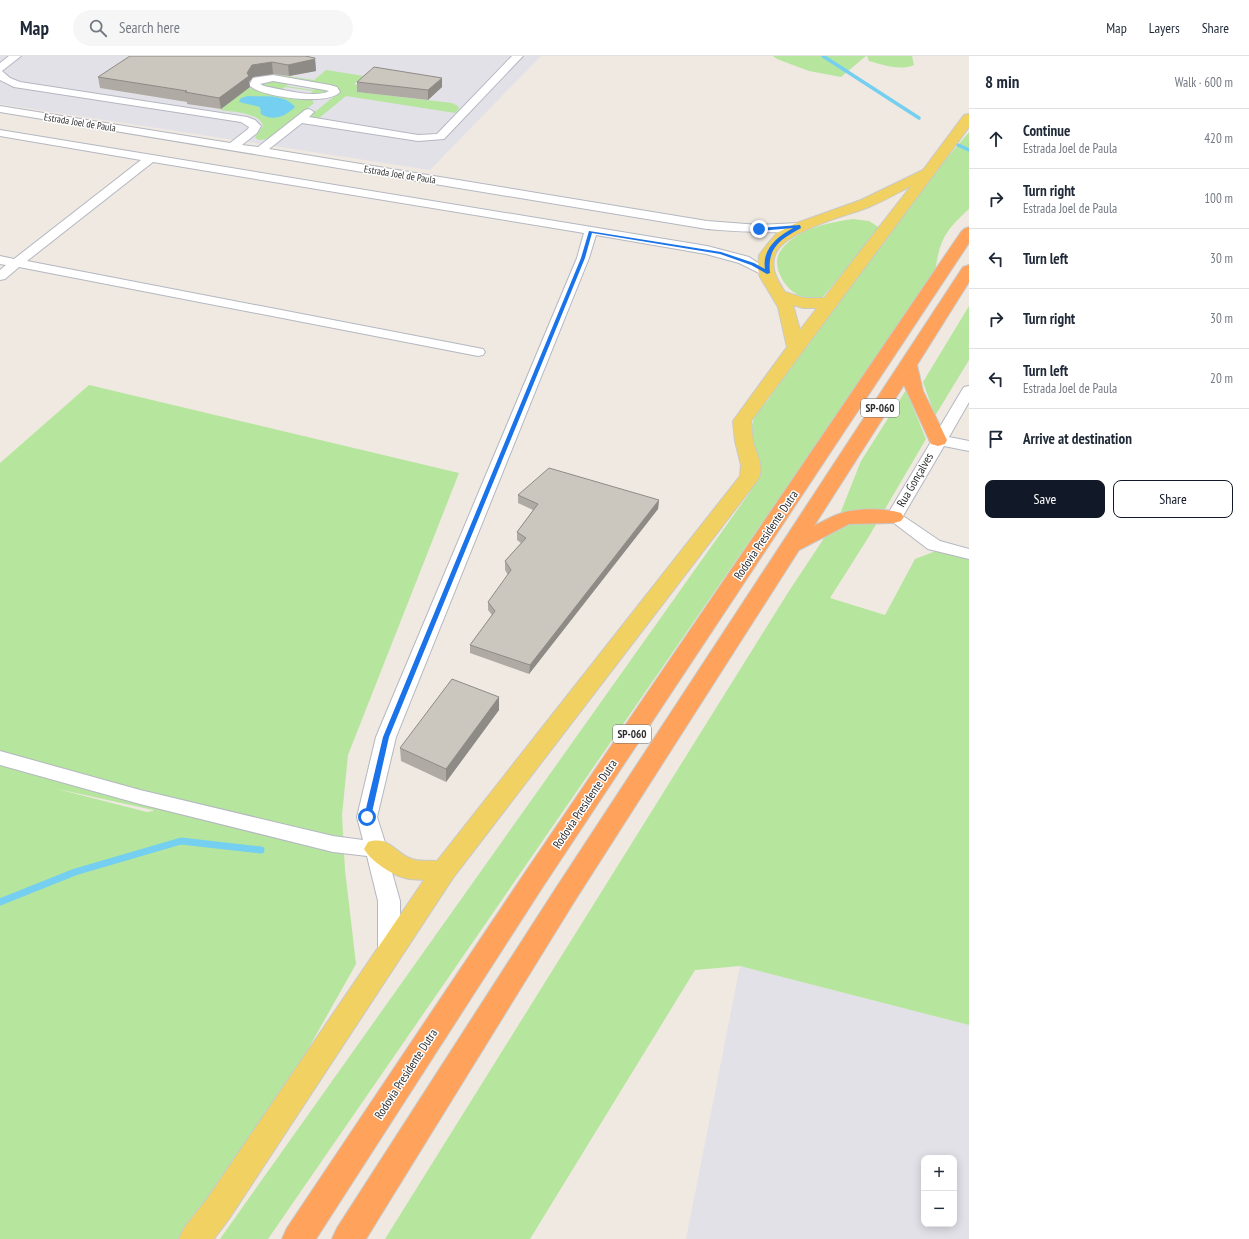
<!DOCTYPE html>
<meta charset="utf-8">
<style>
:root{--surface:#fff;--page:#f6f6f7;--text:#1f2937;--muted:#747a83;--line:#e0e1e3;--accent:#111827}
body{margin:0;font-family:"PT Sans Narrow",sans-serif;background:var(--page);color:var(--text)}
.controls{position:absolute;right:12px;bottom:12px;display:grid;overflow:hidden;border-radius:8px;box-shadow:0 2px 10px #0003}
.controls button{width:36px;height:36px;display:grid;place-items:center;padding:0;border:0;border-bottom:1px solid var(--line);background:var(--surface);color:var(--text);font:20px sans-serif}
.stop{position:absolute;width:12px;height:12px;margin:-9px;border:3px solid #1a73e8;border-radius:50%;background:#fff}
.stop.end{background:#1a73e8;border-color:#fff;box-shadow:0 1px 4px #0008}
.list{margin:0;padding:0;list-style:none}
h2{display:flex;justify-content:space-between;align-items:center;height:52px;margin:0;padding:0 16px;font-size:17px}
h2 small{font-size:13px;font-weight:400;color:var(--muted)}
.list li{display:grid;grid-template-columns:26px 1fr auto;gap:12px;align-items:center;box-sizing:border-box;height:60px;padding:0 16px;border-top:1px solid var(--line)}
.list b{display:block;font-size:15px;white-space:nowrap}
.list p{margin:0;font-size:13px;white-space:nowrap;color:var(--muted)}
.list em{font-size:13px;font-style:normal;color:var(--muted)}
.actions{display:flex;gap:8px;padding:12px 16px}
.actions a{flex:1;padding:9px 0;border:1px solid var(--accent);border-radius:8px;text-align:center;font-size:14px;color:var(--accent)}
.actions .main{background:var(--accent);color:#fff}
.icon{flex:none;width:22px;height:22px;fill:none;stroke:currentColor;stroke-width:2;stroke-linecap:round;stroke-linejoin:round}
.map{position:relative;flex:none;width:969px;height:1183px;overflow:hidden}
header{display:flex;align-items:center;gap:24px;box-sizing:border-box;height:56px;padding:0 20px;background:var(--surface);border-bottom:1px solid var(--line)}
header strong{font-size:19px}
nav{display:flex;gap:22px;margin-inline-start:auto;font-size:14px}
.search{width:280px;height:36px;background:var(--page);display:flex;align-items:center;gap:10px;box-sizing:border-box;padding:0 14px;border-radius:22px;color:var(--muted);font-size:15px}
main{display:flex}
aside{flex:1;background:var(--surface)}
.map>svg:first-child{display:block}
</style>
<header>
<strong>Map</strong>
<div class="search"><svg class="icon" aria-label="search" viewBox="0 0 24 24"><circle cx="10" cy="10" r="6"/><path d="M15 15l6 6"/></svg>Search here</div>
<nav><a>Map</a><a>Layers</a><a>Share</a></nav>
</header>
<main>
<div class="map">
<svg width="969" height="1183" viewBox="0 0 969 1183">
<rect width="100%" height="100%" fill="#efe9e1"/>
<path fill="#e3e1e8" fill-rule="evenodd" d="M0 0H541L430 114 0 48Z
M740 910 969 969V1183H686ZM924 1102H954V1168H924Z"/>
<path fill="#b6e59e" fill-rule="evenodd" d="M773 0H866L841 21 809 15 777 3Z
M867 0H912L914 9C901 15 883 9 869 5Z
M326 14 364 20 354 28 363 30 358 36 452 47 458 50 459 53 455 57 346 40 318 63 313 62 311 59 337 38 334 30 272 21 269 18H274L314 24Z
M265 24 289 27 286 30 314 34 318 31 329 35 325 39 310 38 313 35 285 31 281 34 260 30 258 27Z
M248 32 308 43 312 44 314 47 270 83 258 84 255 81 263 70C260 56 231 56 220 54Z
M969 76V153C945 175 940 183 935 216L268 1183H220L750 436 756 421 750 376 755 359 768 344 805 287 919 135Z
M853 163 869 165 880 172 822 242C814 243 805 242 798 239 784 232 770 208 781 194 798 172 827 167 853 163Z
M969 250V304L935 360 923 326Z
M89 329 459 417 348 699 342 759 345 814 356 908 218 1153 195 1183H0V407ZM53 732 153 754V755L147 756Z
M906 334 926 383 868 482 830 542 885 559 915 503 936 495 969 502V969L740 910 695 914 530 1183H385L789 535 840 458 861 405Z"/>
<path fill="#75cff0" d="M248 40C263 41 285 37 295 51 286 60 273 66 261 58L260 51 239 46 241 42Z"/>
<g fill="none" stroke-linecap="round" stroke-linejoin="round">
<path stroke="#75cff0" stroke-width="3.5" d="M823 0 919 62
M958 89 969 94"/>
<path stroke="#75cff0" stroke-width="7" d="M0 846 75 816 181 785 261 794"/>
<g stroke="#b4b7c1" stroke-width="2">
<path id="minor" d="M9 0H21L2 15 10 22 20 26 247 61 255 64 261 70 257 77 242 89 258 91 305 54 309 53 314 56 309 61 418 79 437 78 512 0H523L444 83 418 85 302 67 269 93 707 165 759 169 799 167 805 171C798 181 722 174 707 173L0 56V50L230 87 248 73 249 71 241 66 14 31 0 24V7Z
M273 19 330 29 337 31 340 36C329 50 259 41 249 29L253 22ZM273 25 325 34 329 35C315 43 280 33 264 30L260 28Z
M0 74 707 190 749 201 773 217 767 221 739 207 706 198 596 179 589 202 396 681 377 761 387 793 386 795 400 845V897L397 903 389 906 381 903 378 897V845L367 800 333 796 140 748 0 709V695L140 734 333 780 363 784 357 761 376 681 577 202 584 177 153 106 27 205 483 293 485 296 483 299 478 300 19 211 5 223 0 224V214L6 209 0 208V200L14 203 141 104 0 80Z
M969 330V346L949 381 969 385V395L944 390 903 460 940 485 969 493V503L928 493 886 461 962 334 964 331Z"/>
</g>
<g stroke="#c9c9c9" stroke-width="2">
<path id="major" d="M969 58V71L751 365C752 372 752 378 753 385 756 398 766 412 757 425L453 822 229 1163 214 1183H179L184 1172 207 1143 424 824C418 823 411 824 405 822 392 819 371 805 364 793L368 786C390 779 395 798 412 803 420 806 430 804 437 805L740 420 741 409 735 385 733 365 787 291 778 251 760 221 758 213 759 199 766 190 777 177 794 168 861 144 923 114 964 59ZM911 130 824 242H804L785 236C778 225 770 213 775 199 783 175 847 160 869 151 884 145 897 137 911 130ZM793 249 803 252H817L800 274Z"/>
</g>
<g stroke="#c9c9c9" stroke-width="2">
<path id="highway" d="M969 171V187L542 832 316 1183H282L287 1172 524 818 961 176 964 173Z
M969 209V226L917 309 923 335 947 384 945 388 938 390 931 388 904 329 814 470C822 466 830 461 839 458 856 452 883 452 901 457L904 461 901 465 894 467 849 468 799 494 574 846 366 1183H332L337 1172 556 832 961 214 963 211Z"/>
</g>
<use href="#minor" fill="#fff" fill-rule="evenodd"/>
<use href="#major" fill="#f2d163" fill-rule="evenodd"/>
<use href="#highway" fill="#ffa35c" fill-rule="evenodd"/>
</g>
<path fill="#afaba4" d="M315 2 316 15 289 20 273 18 253 21 249 26 250 31 221 53 187 48V46L100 32 98 21Z
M357 26 442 31 428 44 357 36Z
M518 439 659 444 658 453 529 618 470 597V589L492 559 488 554V546L508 519 505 514V505L521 487 517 484V476L533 454 518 447Z
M499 641V654L446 726 401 705 400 692Z"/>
<path fill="#8e8b86" d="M315 3 316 15 289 20 288 9Z
M272 6 273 18 253 21 249 26 250 31 221 53 219 42 247 17 252 9Z
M442 22V31L428 44V34Z
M659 444 658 453 529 618 530 609Z
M499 641V654L446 726V713Z"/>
<path fill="#cbc7bf" stroke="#8e8b86" d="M130 0H305L315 2V3L288 9 272 6 252 9 247 17 249 20 219 42 185 36 187 35 98 21Z
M374 11 442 22 428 34 357 26Z
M549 412 659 444 530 609 470 589 495 555 488 546 511 514 505 505 526 482 517 476 538 448 518 439Z
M452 623 499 641 446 713 400 692Z"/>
<path fill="#1a73e8" d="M800 169 801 172C781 183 767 191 770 217L767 218 751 209 720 198 592 177 585 202 389 681 371 761 367 764 365 763 364 761 383 681 581 202 589 175 721 196 754 207 765 213C762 193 777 181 793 172L759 175 758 172Z"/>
<g text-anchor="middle" stroke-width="3" stroke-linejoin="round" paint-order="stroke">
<g font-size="10" fill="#2e2e2e" stroke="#fff">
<text transform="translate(80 66) rotate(9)" y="4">Estrada Joel de Paula</text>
<text transform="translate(400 118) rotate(9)" y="4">Estrada Joel de Paula</text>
</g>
<g fill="#fff" stroke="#6d6d6d" stroke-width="1">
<rect x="861" y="343" width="38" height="18" rx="3"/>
<rect x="613" y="669" width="38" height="18" rx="3"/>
</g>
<g font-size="11" font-weight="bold" fill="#2e2e2e">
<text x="880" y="356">SP-060</text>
<text x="632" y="682">SP-060</text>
</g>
<g font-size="12" fill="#2e2e2e" stroke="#fff">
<text transform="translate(915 424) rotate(-60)" y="4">Rua Gonçalves</text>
<text transform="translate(766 479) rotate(-56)" y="4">Rodovia Presidente Dutra</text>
<text transform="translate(585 748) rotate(-56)" y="4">Rodovia Presidente Dutra</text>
<text transform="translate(406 1018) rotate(-57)" y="4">Rodovia Presidente Dutra</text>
</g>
</g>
</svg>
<div class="controls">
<button>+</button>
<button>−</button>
</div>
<div class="stop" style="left:367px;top:761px"></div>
<div class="stop end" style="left:759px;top:173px"></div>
</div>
<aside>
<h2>8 min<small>Walk · 600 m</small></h2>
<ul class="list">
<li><svg class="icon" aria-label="ahead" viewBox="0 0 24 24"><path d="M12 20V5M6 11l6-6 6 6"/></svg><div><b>Continue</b><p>Estrada Joel de Paula</p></div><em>420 m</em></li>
<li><svg class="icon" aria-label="right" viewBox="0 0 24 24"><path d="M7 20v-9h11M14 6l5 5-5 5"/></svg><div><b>Turn right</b><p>Estrada Joel de Paula</p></div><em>100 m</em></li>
<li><svg class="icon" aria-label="left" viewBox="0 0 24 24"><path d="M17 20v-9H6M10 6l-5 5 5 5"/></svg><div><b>Turn left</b></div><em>30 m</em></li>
<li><svg class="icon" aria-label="right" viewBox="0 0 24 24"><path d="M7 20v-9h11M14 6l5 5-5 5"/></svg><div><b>Turn right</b></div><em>30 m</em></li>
<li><svg class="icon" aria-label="left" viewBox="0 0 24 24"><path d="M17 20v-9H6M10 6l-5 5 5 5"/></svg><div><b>Turn left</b><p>Estrada Joel de Paula</p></div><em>20 m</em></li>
<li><svg class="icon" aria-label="arrive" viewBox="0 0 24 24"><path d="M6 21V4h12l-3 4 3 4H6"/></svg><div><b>Arrive at destination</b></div></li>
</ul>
<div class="actions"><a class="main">Save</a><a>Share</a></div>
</aside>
</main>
